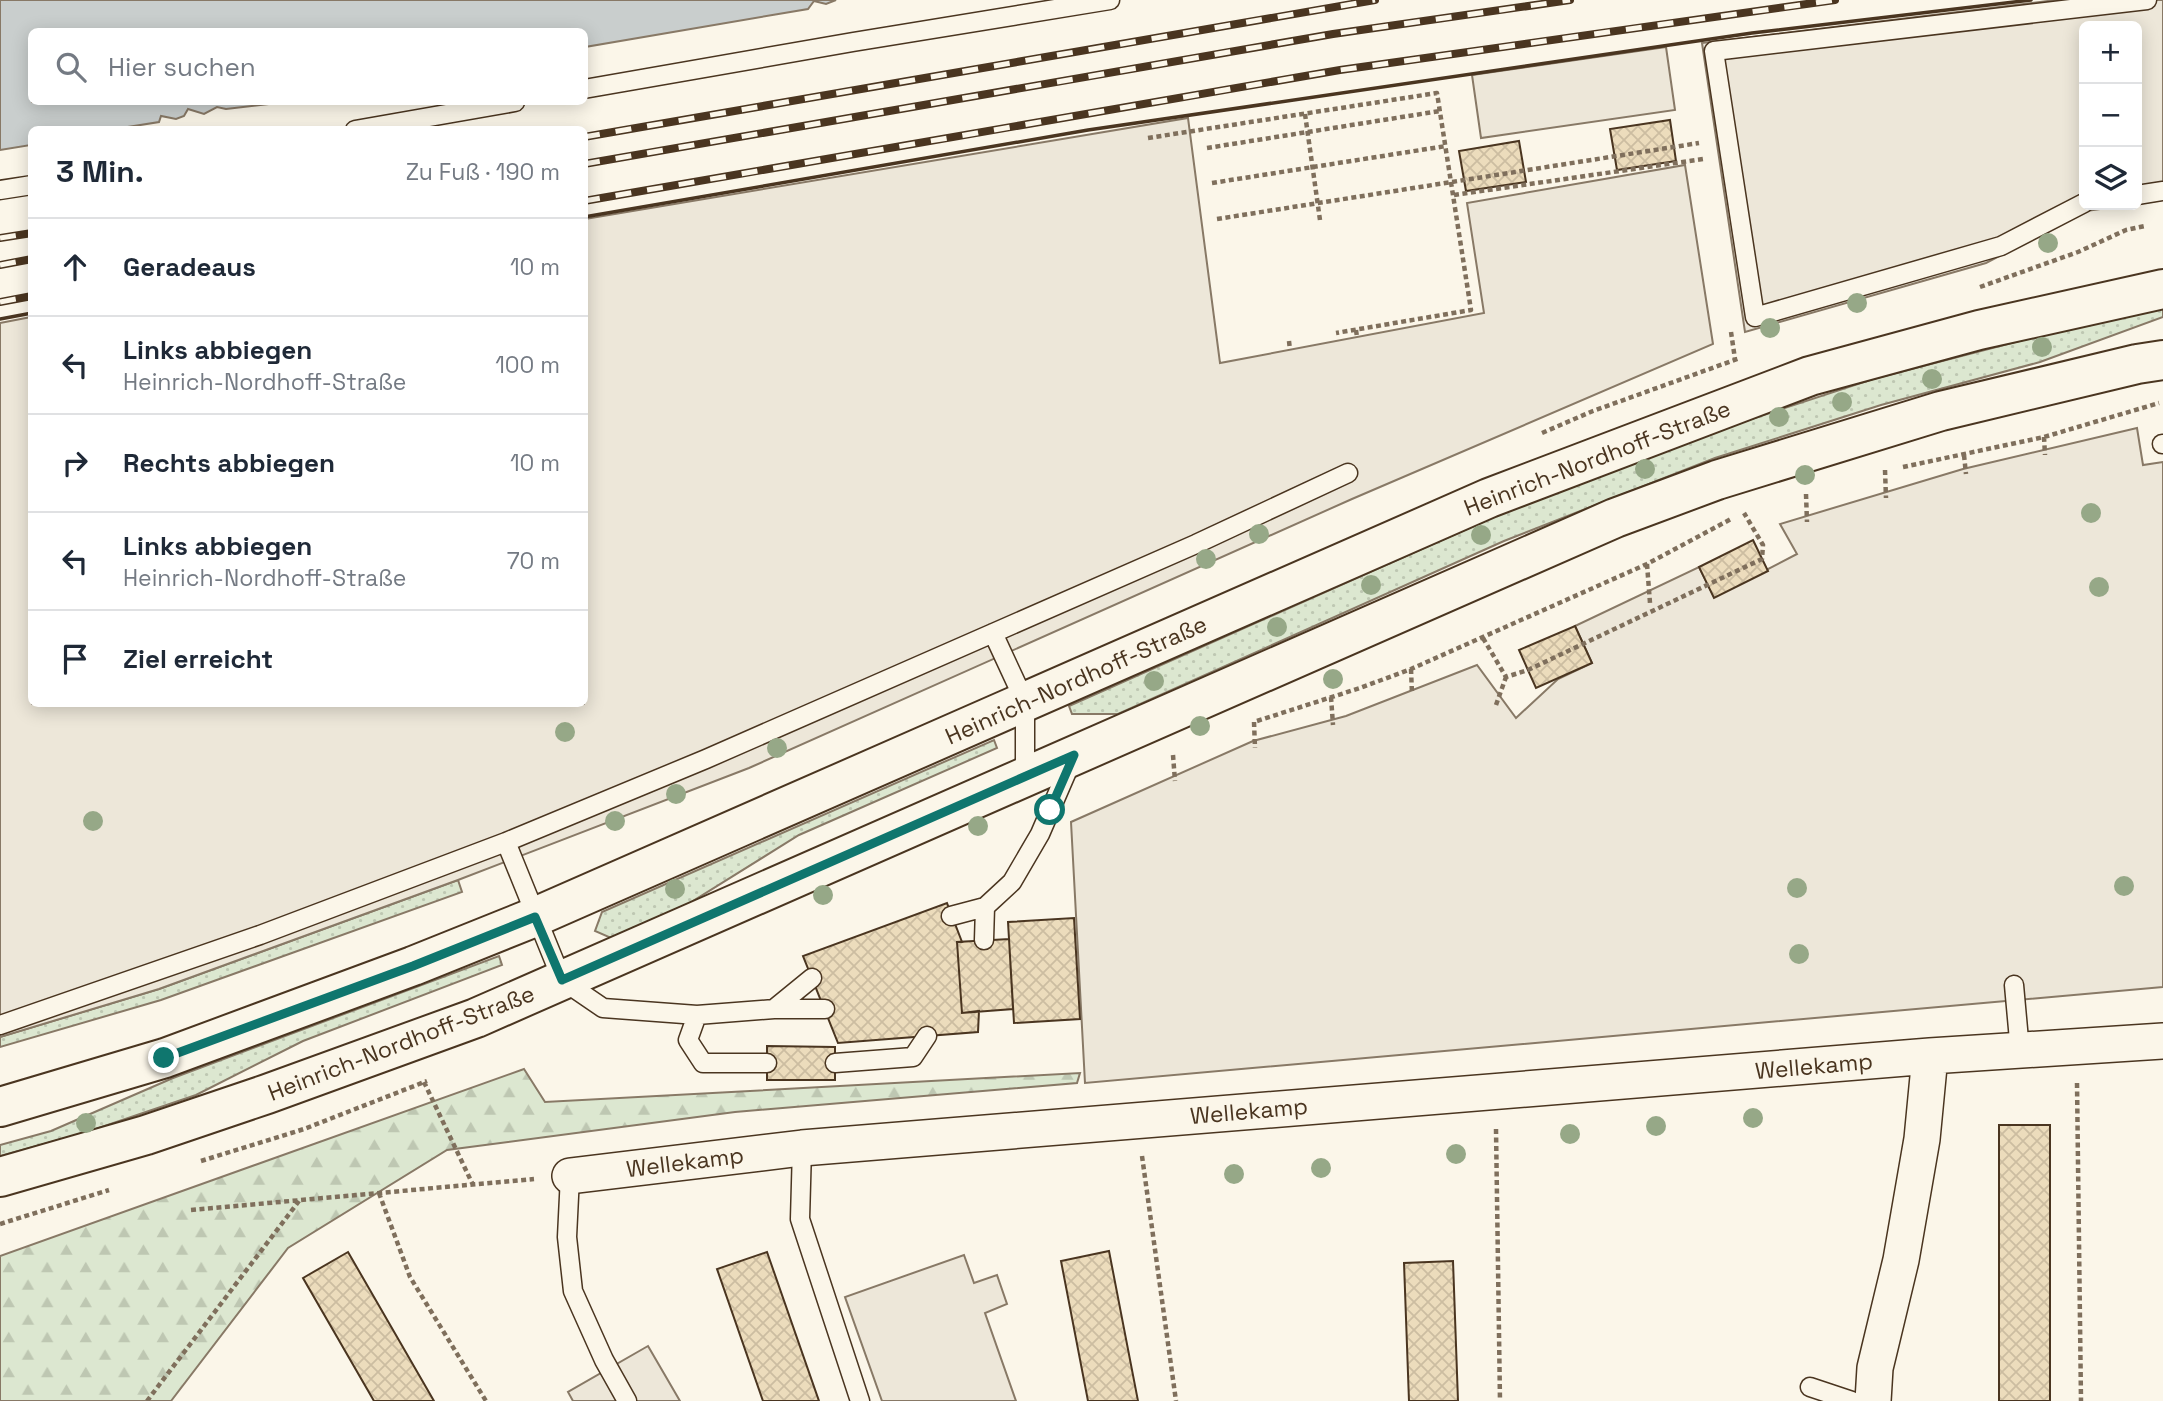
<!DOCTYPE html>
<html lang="de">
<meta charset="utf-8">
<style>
:root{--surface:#fff;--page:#f6f6f7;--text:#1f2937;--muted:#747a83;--line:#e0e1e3}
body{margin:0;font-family:"Space Grotesk",sans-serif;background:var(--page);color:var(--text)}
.controls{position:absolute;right:21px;top:21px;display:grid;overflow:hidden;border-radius:10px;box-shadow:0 4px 18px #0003}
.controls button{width:63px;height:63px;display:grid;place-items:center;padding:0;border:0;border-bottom:2px solid var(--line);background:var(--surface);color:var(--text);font:35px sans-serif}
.stop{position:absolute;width:21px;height:21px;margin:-16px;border:5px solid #0f766e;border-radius:50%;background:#fff}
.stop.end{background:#0f766e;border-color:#fff;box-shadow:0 2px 7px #0008}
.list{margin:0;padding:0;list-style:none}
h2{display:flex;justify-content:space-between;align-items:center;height:91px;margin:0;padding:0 28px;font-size:30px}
h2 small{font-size:23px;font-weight:400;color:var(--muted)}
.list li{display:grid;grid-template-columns:46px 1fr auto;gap:21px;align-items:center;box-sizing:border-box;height:98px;padding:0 28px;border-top:2px solid var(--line)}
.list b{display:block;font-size:26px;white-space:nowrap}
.list p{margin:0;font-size:23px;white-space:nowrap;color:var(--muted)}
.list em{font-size:23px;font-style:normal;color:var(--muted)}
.icon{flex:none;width:38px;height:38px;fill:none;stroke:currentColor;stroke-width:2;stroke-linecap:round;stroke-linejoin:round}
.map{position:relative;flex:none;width:2163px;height:1401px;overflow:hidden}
.search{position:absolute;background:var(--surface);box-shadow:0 4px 18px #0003;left:28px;top:28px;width:560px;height:77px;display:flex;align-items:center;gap:18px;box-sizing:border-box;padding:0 24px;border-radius:10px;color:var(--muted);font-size:26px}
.panel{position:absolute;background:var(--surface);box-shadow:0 4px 18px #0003;left:28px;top:126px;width:560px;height:581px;border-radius:10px}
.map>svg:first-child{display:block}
</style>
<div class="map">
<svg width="2163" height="1401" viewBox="0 0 2163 1401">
<defs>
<pattern id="grass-dots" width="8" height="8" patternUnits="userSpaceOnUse" patternTransform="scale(1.75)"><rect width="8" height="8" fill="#dce7d0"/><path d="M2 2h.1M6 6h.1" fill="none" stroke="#bec7b2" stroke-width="1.8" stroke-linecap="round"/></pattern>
<pattern id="forest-firs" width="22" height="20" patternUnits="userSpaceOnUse" patternTransform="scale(1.75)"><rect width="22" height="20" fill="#dce7d0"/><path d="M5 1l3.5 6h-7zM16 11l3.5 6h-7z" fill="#bec7b2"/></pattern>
<pattern id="building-cross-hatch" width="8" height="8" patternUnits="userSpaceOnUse" patternTransform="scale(1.75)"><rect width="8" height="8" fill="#ecdcbc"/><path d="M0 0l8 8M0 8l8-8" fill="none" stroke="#ccbda1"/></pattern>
</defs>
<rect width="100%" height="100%" fill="#fbf6e9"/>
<path fill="url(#grass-dots)" stroke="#887966" stroke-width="2" d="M2163 308V317L2040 362 1881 405 1715 458 1504 541 1118 714H1072L1069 706 1496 516 1706 434 1873 379 2035 337Z
M994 740 997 748 799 835 688 904 611 938 595 931 602 912Z
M458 880 462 892 161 1000 0 1047V1037L159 989Z
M499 956 502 965 303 1041 196 1095 84 1133 0 1156V1145L51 1131 173 1078Z"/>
<path fill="url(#forest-firs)" stroke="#887966" stroke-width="2" d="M524 1069 545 1102 1080 1073 1077 1083 735 1112 447 1150 288 1248 171 1401H0V1256Z"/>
<path fill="#ede7d9" stroke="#887966" stroke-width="2" d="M2056 0H2163V200L2137 204V26H2084V205H2129L2086 211 1986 263 1745 332 1702 43Z
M1666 47 1675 110 1481 138 1472 75Z
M1188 118 1220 363 1484 313 1467 203 1685 165 1713 344 1352 499 749 768 458 880 159 989 0 1037V323L31 317 32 704H584L585 219Z
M2137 428 2143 465 2163 462V987L1085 1083 1071 822 1253 741 1346 716 1477 665 1516 718 1558 679 1592 663 1575 626 1699 567 1714 597 1797 554 1780 524 1963 469Z
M964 1255 974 1283 997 1275 1007 1304 985 1313 1016 1401H882L845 1297Z
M648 1346 680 1401H573L568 1392Z"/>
<path fill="#c9cecd" stroke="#887966" stroke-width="2" d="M0 0H836L826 4 814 1 808 9 585 47 584 32H32V102H286L226 109 217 107 204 114 188 109 184 116 176 119 161 116 159 122 115 129 32 130 31 145 0 150Z"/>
<path fill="url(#building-cross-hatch)" stroke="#4a3520" stroke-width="2" d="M1670 120 1676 161 1617 170 1610 129Z
M1519 141 1526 182 1466 191 1459 151Z
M1753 540 1768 571 1714 598 1699 567Z
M1575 626 1592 663 1536 688 1519 650Z
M947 903 962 942H957L962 1013 979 1011 978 1032 838 1043 803 956Z
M1074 918 1080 1019 1014 1023 1008 922Z
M1009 939 1013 1009 962 1013 957 942Z
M767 1046 835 1047V1080H767Z
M1999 1125H2050V1401H1999Z
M1109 1251 1138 1401H1088L1061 1261Z
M348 1252 434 1401H374L303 1278Z
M767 1252 819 1401H763L717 1269Z
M1453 1261 1458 1401H1409L1404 1263Z"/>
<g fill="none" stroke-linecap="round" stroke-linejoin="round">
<g stroke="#4a3520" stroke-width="21">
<path id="service" d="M584 89 853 42 1110 0
M355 130 515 102
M0 190 32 185
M2137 195 2163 191
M2084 203 2001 246 1755 317 1714 51 2147 0
M2162 444H2163
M993 633 1025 702V777
M506 842 562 980 603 1008 697 1015 774 1009H825
M951 916 985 907
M984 940 985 907 1012 882 1040 834 1072 760
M2014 985 2020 1051
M774 1009 812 978
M697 1015 688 1040 703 1063H767
M0 1025 260 935 506 842 706 759 1196 544 1348 473
M835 1063 913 1057 927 1036
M802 1148 800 1219 860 1401
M570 1176 567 1237 573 1291 604 1360 627 1401
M1810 1387 1852 1401"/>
</g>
<g stroke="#4a3520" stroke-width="38">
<path id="minor" d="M570 1176 802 1148 1930 1056 2163 1041
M1873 1401 1875 1368 1901 1260 1922 1139 1930 1056"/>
</g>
<g stroke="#4a3520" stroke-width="42">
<path id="secondary" d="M0 1107 165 1058 413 966 535 917 1489 498 1810 376 1979 330 2163 289
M0 1177 146 1135 267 1094 476 1018 1615 518 1717 480 1941 411 2137 364 2163 360"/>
</g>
<path stroke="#7f6f5c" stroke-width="4.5" stroke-dasharray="5 3.5" stroke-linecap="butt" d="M1305 114 1320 220
M1148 138 1437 93 1471 310 1336 333
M1207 148 1440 111
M1212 183 1446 146
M1454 195 1703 159
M1217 219 1699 143
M1980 287 2078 252 2126 230 2145 226
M1356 330 1357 337
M1731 332 1735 359
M1289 341 1290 350
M1542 433 1593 411 1740 358
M2044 437 2045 455
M1964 455 1966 474
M1903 467 2044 437 2159 403
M1885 470 1886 498
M1806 494 1807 522
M1647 564 1650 603
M1483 638 1506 677 1528 670 1762 559 1763 545 1744 513
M1411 669 1412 694
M1331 697 1333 725
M1496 705 1506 677
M1257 721 1360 688 1411 669 1647 564 1731 519
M1254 722 1255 748
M1173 755 1175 781
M424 1082 473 1185
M2077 1083 2081 1401
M1496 1129 1500 1401
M1142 1156 1176 1401
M201 1161 304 1129 427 1081
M379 1193 410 1277 486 1401
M191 1210 534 1179
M0 1224 109 1190
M147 1401 299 1201"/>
<use href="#service" stroke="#fbf6e9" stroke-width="18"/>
<use href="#minor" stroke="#fbf6e9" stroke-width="35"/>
<use href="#secondary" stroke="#fbf6e9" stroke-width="38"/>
<g stroke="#4a3520" stroke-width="8">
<path id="rail" d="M584 137 1375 0
M584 164 1333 34 1570 0
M584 201 1340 70 1835 0
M0 238 32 233
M0 265 32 259
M0 302 32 296"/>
</g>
<use href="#rail" stroke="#fbf6e9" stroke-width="5" stroke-dasharray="16" stroke-linecap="butt"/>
<path stroke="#4a3520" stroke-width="3.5" d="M584 217 1088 130 1752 33 2031 0
M0 319 32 313"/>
</g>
<g fill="#96a887">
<circle cx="2048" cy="243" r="10"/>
<circle cx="1857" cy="303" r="10"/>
<circle cx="1770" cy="328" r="10"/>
<circle cx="2042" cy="347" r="10"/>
<circle cx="1932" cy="379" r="10"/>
<circle cx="1842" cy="402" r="10"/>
<circle cx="1779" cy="417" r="10"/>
<circle cx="1645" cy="469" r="10"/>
<circle cx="1805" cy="475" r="10"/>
<circle cx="2091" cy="513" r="10"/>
<circle cx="1259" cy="534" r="10"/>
<circle cx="1481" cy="535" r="10"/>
<circle cx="1206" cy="559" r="10"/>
<circle cx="1371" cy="585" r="10"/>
<circle cx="2099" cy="587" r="10"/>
<circle cx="1277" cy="627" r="10"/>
<circle cx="1333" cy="679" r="10"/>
<circle cx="1154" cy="681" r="10"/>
<circle cx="1200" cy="726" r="10"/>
<circle cx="565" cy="732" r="10"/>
<circle cx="777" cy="748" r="10"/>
<circle cx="676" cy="794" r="10"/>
<circle cx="93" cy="821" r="10"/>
<circle cx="615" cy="821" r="10"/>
<circle cx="978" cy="826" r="10"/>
<circle cx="2124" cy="886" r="10"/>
<circle cx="1797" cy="888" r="10"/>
<circle cx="675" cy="889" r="10"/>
<circle cx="823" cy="895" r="10"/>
<circle cx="1799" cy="954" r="10"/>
<circle cx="1753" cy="1118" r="10"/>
<circle cx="86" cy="1123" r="10"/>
<circle cx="1656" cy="1126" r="10"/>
<circle cx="1570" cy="1134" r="10"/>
<circle cx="1456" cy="1154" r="10"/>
<circle cx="1321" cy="1168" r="10"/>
<circle cx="1234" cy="1174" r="10"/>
</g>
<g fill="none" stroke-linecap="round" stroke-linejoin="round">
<path stroke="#0f766e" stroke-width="9" d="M164 1058 413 966 535 917 562 980 1074 755 1050 810"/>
</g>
<g text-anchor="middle" stroke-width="5" stroke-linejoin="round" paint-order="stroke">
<g font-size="23" fill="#4a3520" stroke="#fbf6e9">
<text transform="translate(1597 458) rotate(-21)" y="8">Heinrich-Nordhoff-Straße</text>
<text transform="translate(1076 680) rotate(-24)" y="8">Heinrich-Nordhoff-Straße</text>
<text transform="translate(401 1043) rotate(-21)" y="8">Heinrich-Nordhoff-Straße</text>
<text transform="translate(1814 1066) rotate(-5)" y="8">Wellekamp</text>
<text transform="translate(1249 1111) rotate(-5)" y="8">Wellekamp</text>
<text transform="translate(685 1162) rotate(-7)" y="8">Wellekamp</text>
</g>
</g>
</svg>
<div class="controls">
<button>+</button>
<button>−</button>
<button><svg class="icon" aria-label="layers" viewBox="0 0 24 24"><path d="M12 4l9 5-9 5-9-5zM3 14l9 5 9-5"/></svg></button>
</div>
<div class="stop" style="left:1050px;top:810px"></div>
<div class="stop end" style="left:164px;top:1058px"></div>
<div class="search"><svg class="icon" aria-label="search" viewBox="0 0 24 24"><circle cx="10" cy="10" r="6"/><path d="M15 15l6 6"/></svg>Hier suchen</div>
<section class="panel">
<h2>3 Min.<small>Zu Fuß · 190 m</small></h2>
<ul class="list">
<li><svg class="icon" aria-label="ahead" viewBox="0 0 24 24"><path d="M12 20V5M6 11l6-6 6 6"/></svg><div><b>Geradeaus</b></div><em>10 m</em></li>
<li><svg class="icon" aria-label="left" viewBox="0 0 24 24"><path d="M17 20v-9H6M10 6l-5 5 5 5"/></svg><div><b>Links abbiegen</b><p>Heinrich-Nordhoff-Straße</p></div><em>100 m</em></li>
<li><svg class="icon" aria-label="right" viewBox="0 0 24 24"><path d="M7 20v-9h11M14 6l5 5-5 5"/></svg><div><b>Rechts abbiegen</b></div><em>10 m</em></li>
<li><svg class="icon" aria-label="left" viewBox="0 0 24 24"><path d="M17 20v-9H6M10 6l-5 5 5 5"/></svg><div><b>Links abbiegen</b><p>Heinrich-Nordhoff-Straße</p></div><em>70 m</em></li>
<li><svg class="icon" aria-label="arrive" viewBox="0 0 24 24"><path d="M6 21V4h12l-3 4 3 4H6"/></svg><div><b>Ziel erreicht</b></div></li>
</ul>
</section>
</div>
